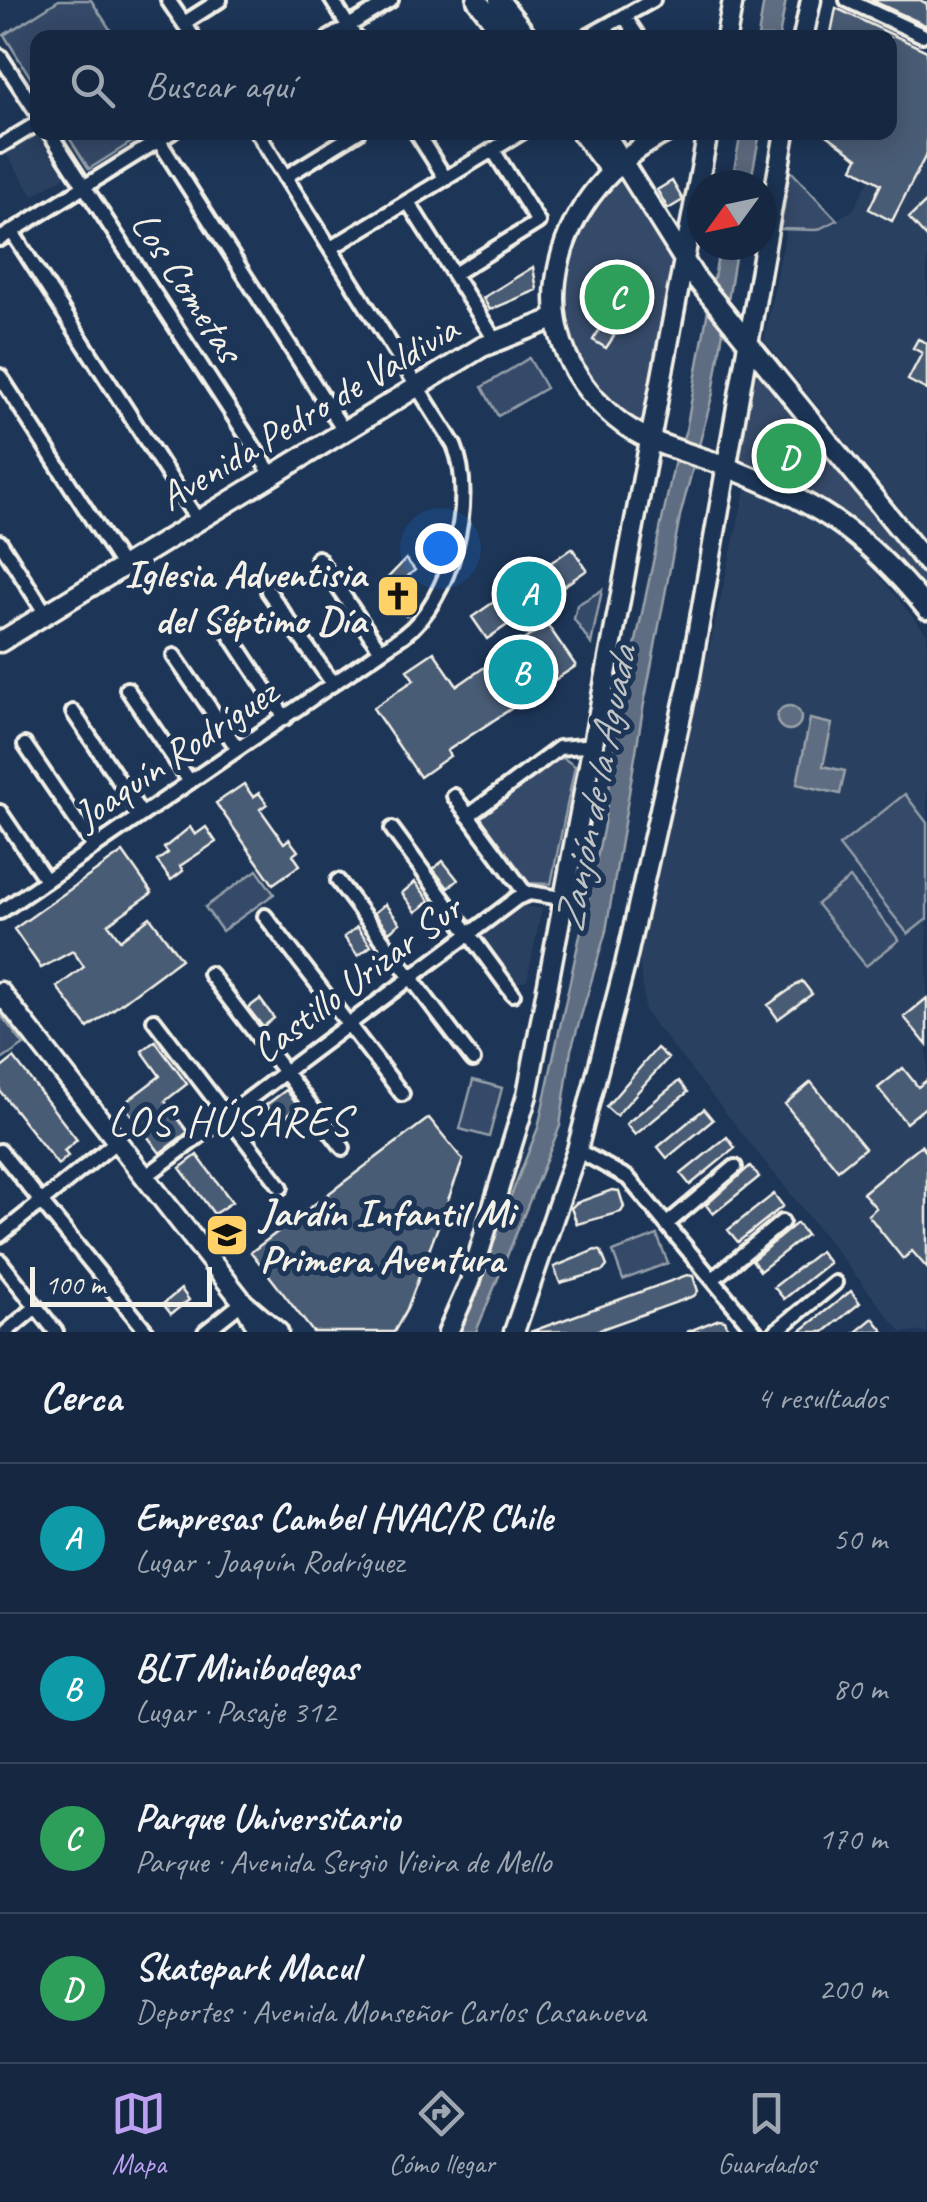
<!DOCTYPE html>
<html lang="es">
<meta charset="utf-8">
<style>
:root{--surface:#162841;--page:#23344c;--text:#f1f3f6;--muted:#9ea6b1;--line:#35445a;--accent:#bca0f2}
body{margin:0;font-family:Caveat,sans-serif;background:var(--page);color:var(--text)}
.compass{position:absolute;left:687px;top:170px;width:90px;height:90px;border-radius:50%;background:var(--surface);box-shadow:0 5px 25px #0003;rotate:237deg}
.scale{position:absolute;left:30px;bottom:25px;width:182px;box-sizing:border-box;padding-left:10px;border:5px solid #f4f1e8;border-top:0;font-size:28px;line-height:35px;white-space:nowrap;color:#f4f1e8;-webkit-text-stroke:8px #1d3557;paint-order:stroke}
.you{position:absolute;left:440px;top:548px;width:35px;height:35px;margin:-25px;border:8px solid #fff;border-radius:50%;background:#1a73e8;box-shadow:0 0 0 15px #1a73e833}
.badge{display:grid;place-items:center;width:65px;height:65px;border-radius:50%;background:var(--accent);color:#fff;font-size:32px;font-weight:700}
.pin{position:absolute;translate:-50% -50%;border:5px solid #fff;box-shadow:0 2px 10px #0006}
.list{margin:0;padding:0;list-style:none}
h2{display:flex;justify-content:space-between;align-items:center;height:130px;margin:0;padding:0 40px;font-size:42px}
h2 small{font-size:32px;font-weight:400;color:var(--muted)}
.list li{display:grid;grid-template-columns:65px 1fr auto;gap:30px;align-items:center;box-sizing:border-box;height:150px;padding:0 40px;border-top:2px solid var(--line)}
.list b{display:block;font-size:38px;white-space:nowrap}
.list p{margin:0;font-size:32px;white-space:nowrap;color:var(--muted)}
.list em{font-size:32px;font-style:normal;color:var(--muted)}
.icon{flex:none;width:55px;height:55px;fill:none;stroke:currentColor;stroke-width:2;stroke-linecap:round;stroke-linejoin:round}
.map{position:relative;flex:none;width:927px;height:1332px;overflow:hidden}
.search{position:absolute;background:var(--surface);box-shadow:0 5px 25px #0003;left:30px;right:30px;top:30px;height:110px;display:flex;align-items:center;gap:25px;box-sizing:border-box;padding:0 35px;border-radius:20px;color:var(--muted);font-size:38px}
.sheet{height:730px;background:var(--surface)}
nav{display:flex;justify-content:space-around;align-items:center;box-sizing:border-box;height:140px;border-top:2px solid var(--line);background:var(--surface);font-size:28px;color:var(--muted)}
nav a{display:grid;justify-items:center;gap:5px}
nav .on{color:var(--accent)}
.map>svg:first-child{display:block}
</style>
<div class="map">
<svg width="927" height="1332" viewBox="0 0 927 1332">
<rect width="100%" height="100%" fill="#1d3557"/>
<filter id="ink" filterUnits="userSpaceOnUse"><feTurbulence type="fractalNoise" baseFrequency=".01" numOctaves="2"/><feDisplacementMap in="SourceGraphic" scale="20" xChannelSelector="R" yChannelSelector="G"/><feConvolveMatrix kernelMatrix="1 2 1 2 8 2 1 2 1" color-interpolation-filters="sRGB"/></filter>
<g filter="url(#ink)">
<path fill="#2a4060" d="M927 71V542L764 340 786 230H817L853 210Z
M37 132 65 176 33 196 5 152Z
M746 487 801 513 837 537 870 565 927 634V1332H901L645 1012 639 955Z
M520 905 542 909 527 980 513 985 479 936Z"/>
<path fill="#354a67" stroke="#949ea8" stroke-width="2.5" d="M59 0H91L115 37 38 38 37 88 4 35Z
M66 133H146L89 169Z
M790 170 837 220 817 230 780 229Z
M618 179H626L677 262 649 434C633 422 613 410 601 394 550 332 548 227 618 179Z
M529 358 546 388 498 416 482 387Z
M751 364H760L927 572V594C867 519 824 496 737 459Z
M602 590 591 644 574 619 577 605Z
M563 758 575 766 551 884 525 883 475 816 550 760Z
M905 794 927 823V919L908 934 839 846Z
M257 870 274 894 222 931 205 907Z
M850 878 899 940 866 966 817 904Z
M0 1014 24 1045 0 1061Z
M473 1080 502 1088 489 1137 460 1129Z
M657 1235 668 1263 623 1280 613 1252Z"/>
<path fill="#5e6d82" stroke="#9aa2ab" stroke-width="2.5" d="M764 0H786L779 37H758Z
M741 133H760L750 185H731Z
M720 245H737L713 393 680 516 643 709 606 931 571 1050 560 1126 476 1332H457L538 1128 603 830 619 720 675 460 686 430Z
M777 718a12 12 0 1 1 24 0a12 12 0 1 1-24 0Z
M810 719 832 724 823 766 845 771 840 794 797 784Z"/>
<path fill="#485b74" stroke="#f4f1e8" stroke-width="2.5" d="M871 0H920L927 4V26Z
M836 8 927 51V153L892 221 869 209 881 184 853 168 858 158 823 132H890V38H830Z
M672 181 683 200 668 209 657 190Z
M927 201V238L909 218Z
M533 267 537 290 490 310 483 298Z
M601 327 614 336 606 348 593 340Z
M918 339 927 343V390L908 380 922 353 913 348Z
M572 548 587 570 487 639 472 617Z
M406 559 415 570 398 585 417 606 406 616 379 587Z
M547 624 576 666 447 751 450 756 420 777 373 708 414 680 407 670 434 652 457 686Z
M244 784 253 797 259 793 267 804 260 809 284 843 289 839 298 851 293 855 300 865 273 884 216 803Z
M190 827 195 835 206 827 216 842 180 866 183 871 171 880 157 861 168 853 164 848Z
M123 852 152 893 108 924 120 940 150 917 181 959 88 1028 57 987 84 967 73 951 41 968 14 929Z
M443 861 458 880 448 888 433 869Z
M415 882 430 901 416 912 402 893Z
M385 904 400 923 389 932 374 913Z
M357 927 371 946 358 956 344 937Z
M802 981 812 994 778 1019 768 1005Z
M927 998V1045L904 1017Z
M260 999 274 1018 263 1027 248 1008Z
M155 1041 187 1084 165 1101 188 1132 160 1153 123 1104 160 1076 142 1051Z
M657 1048 668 1058 616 1116 606 1107Z
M14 1058 77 1140 64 1151 68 1156 58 1165 0 1091V1069Z
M903 1068 918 1087 927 1080V1106L906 1123 878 1088Z
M679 1081 688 1092 635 1135 626 1124Z
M811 1082 865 1148 838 1170 785 1104Z
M286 1090 299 1106 278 1122 266 1105Z
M704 1109 713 1120 667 1158 658 1147Z
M429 1118 463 1160 407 1309 394 1332H313L251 1252Z
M727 1137 735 1148 690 1185 681 1174Z
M921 1145 927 1153V1268L912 1251 903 1259 868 1215 876 1208 863 1193Z
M197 1155 232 1202 214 1214 180 1168Z
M750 1166 759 1177 713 1214 706 1205Z
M612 1190 619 1191 624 1207 621 1212 577 1224 571 1208 576 1203Z
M774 1194 783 1206 738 1242 728 1230Z
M797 1223 806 1235 760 1271 752 1260Z
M595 1250 601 1251 607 1266 603 1271 560 1283 554 1267Z
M820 1251 829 1263 784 1299 774 1287Z
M687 1275 693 1276 698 1291 694 1296 596 1331 530 1332Z
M181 1289 189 1300 171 1314 163 1304Z
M851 1291 860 1303 824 1332H799Z
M873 1318 884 1332H856Z
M719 1319 725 1320 729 1332H687Z"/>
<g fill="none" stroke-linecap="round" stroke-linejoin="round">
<g stroke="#f4f1e8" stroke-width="20">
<path id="minor" d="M168 0 194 38
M332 0 356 38
M847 0 922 35
M624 16 639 38
M184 23 220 0
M329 38 391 0
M585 38 653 0
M0 56 38 114
M49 132 272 475
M416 132 446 179
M159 141 344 431
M0 146 38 123
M285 177 358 132
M408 202 495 340
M12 232 198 521
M0 239 172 132
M331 248 522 132
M454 274 538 222 493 150
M0 376 123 567
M0 542 46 614
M318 558 381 651
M268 591 333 684
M223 624 285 718
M174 656 238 749
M127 689 190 782
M73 712 142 815
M25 745 94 847
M454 796 526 894
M0 812 46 880
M468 816 559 748 596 745
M392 829 513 994
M338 881 473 1060
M0 912 404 635C451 600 477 499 454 445L257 132
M265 916 402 1094
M210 974 343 1148
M154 1020 281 1187
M577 1150 628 1178 756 1332
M0 1151 147 1332
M145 1177 517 898 530 893 567 899
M667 1224 735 1167
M0 1235 117 1141
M0 1261 56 1332
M713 1279 782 1222
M6 1332 36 1307
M205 1332 243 1302
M775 1332 835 1283"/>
</g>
<g stroke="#f4f1e8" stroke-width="25">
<path id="secondary" d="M477 0 506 38
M499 0 529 38
M726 38 733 0
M803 38 811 0
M581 132 610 170
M604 132 694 276 927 563
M667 132C556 188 508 329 615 418 646 444 682 450 719 464 814 501 862 529 927 609
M0 642 482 347 556 318
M0 992 243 1302 260 1332
M245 1304 278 1332
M448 1332 470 1282 527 1095 708 132
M514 1332 577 1150 625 965 690 676 785 132"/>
</g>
<use href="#minor" stroke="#1d3557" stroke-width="12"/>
<use href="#secondary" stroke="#1d3557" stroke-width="18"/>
</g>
</g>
<defs>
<g id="church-square" transform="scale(2.25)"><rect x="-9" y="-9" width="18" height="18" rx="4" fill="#ffd166" stroke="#1d3557"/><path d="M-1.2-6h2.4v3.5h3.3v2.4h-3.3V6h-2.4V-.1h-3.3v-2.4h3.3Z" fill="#111"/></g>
<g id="school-square" transform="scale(2.25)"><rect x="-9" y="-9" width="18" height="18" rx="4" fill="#ffd166" stroke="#1d3557"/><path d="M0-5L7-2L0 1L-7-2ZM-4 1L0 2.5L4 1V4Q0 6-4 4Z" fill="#111"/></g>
</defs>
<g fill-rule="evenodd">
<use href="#church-square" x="398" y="596"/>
<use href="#school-square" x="227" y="1235"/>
</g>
<g text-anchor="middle" stroke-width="10" stroke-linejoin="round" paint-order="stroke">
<g font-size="40" fill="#f4f1e8" stroke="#1d3557">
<text transform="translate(188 286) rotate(57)" y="14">Los Cometas</text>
<text transform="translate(308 412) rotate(-31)" y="14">Avenida Pedro de Valdivia</text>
<text transform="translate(175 753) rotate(-34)" y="14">Joaquín Rodríguez</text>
<text transform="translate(356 978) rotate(-37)" y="14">Castillo Urizar Sur</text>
</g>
<g font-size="40" font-weight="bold" fill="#f4f1e8" stroke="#1d3557" text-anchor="end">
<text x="366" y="587">Iglesia Adventisia<tspan x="366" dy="46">del Séptimo Día</tspan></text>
<text x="260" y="1226" text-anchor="start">Jardín Infantil Mi<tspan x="260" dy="46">Primera Aventura</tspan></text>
</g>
<g font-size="42" font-style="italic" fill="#c0c3c4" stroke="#1d3557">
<text transform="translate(594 789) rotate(-79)" y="15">Zanjón de la Aguada</text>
</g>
<g font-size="42" letter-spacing="2.5" fill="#f4f1e8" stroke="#1d3557">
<text x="230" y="1135">LOS HÚSARES</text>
</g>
</g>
</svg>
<svg class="compass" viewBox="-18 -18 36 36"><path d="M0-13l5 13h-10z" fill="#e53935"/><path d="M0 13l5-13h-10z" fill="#9ea6b1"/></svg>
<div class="scale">100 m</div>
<div class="you"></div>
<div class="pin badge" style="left:529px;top:594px;background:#0f9aa8">A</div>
<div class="pin badge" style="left:521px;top:672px;background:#0f9aa8">B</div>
<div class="pin badge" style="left:617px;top:297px;background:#2e9e5b">C</div>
<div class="pin badge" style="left:789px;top:456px;background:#2e9e5b">D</div>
<div class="search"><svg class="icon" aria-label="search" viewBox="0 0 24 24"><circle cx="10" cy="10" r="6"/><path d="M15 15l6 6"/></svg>Buscar aquí</div>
</div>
<section class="sheet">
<h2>Cerca<small>4 resultados</small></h2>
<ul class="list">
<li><span class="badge" style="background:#0f9aa8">A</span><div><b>Empresas Cambel HVAC/R Chile</b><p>Lugar · Joaquín Rodríguez</p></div><em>50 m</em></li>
<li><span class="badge" style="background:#0f9aa8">B</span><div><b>BLT Minibodegas</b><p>Lugar · Pasaje 312</p></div><em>80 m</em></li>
<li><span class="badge" style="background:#2e9e5b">C</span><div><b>Parque Universitario</b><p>Parque · Avenida Sergio Vieira de Mello</p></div><em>170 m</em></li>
<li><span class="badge" style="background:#2e9e5b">D</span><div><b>Skatepark Macul</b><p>Deportes · Avenida Monseñor Carlos Casanueva</p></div><em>200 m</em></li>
</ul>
</section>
<nav>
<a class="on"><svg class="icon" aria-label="map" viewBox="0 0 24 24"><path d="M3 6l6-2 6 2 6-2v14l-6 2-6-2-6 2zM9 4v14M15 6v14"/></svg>Mapa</a>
<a><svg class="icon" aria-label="directions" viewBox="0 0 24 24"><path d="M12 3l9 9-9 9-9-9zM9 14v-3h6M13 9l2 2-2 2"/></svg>Cómo llegar</a>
<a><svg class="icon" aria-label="saved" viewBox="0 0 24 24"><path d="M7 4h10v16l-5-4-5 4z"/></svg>Guardados</a>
</nav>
